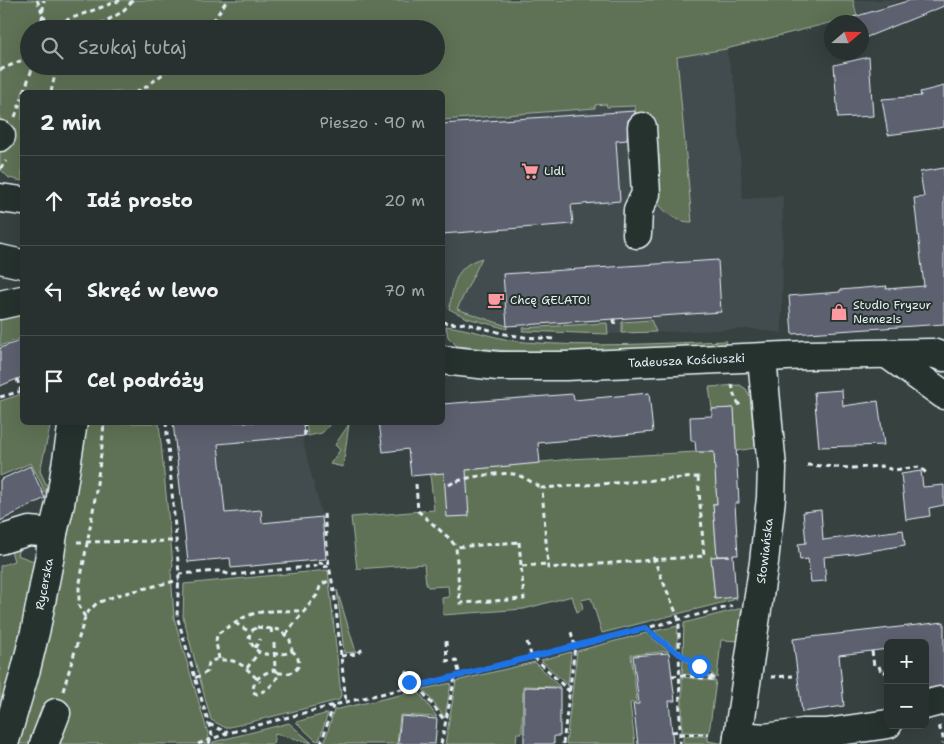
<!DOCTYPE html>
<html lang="pl">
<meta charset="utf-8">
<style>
:root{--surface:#283130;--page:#303938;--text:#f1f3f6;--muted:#a5a9ab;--line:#444c4c}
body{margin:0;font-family:"Shantell Sans",sans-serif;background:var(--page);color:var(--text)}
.controls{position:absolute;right:15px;bottom:15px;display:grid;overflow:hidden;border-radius:8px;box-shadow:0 5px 20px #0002}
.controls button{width:45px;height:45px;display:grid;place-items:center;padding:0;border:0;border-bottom:1px solid var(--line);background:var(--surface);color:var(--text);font:25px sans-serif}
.compass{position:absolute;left:824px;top:15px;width:45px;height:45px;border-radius:50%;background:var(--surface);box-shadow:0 5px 20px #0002;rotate:70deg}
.stop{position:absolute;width:15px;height:15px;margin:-11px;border:4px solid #1a73e8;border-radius:50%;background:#fff}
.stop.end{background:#1a73e8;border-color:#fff;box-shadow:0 1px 5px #0008}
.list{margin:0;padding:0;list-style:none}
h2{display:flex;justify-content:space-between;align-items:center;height:65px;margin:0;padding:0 20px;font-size:21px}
h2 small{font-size:16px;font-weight:400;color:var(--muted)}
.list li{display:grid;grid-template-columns:32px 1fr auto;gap:15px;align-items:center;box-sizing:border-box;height:90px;padding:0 20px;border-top:1px solid var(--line)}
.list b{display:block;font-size:19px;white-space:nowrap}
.list em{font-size:16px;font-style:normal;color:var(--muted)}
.icon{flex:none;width:28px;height:28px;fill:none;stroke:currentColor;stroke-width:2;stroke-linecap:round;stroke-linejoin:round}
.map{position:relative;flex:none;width:944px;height:744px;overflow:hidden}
.search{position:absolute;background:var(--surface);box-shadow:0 5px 20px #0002;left:20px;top:20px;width:425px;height:55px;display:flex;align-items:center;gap:12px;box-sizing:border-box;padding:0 18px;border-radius:28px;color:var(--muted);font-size:19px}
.panel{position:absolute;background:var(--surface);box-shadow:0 5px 20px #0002;left:20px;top:90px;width:425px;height:335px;border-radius:8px}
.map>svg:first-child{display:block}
</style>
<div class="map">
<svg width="944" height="744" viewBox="0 0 944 744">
<rect width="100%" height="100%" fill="#364140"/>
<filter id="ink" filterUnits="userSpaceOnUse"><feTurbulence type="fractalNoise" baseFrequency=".02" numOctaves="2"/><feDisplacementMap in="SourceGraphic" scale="10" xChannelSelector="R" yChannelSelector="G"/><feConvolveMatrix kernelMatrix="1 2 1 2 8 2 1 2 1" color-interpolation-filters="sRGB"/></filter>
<g filter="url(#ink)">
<path fill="#424b4e" d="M853 0H901L857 16Z
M726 49 735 86 743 199 783 196 782 333 752 329 608 334 507 326 457 309 443 307V96Z
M173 423 302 436 322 517 326 559 231 568 230 558 188 562Z"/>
<path fill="#5f7255" stroke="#a4b2a6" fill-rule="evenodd" d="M0 0H853L857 16 726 49 677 57 692 222C674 222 662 211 654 196L658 173 660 172 659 154H653L636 121 635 106 607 107 606 104 595 105V108L443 120 442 92H22V181L9 178 0 169ZM29 29H436V66H29Z
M482 258 457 309 507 326V329L467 318 449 309C454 285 454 266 482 258Z
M18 309 22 324V338L0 346V313Z
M651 320 656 332 622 333V322Z
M607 323 608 334 522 331 523 328Z
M446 326C473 329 498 340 525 342 592 348 660 343 727 341L724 347 588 353 508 351 457 346 448 337Z
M740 385 746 389 750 396 755 448 736 451 734 408 712 409 709 387Z
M22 394V422L51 423 40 471 47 486 46 494 31 463 0 476V401Z
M81 423H159L173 565 171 571 174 618 209 737 206 744H12Z
M306 423V422L331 423 322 433 308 436Z
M349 424 343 467 330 464 340 450 335 445Z
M696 452H714L717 504H713L717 556 711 557 715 598 736 597 737 599 602 633 591 598 581 600 583 609 577 612 572 596 524 609 443 615 442 598 449 597 448 586 428 587 426 584 424 564 357 569 351 517 434 510 430 474 570 459Z
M22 540 17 555 34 561 40 544 41 546 0 721V566L14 561 9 544Z
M328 570 341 695 339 700 226 728 211 720 183 617 184 584Z
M337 590 356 652 344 653Z
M742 608 746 611 741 641 721 640 717 678 701 665 683 655 684 623Z
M678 626 677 648H674L654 631Z
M646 633 669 651 631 655 637 702 630 703 635 744H566L577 651Z
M571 652 568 686 541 660Z
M683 659 700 668 710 677 682 674Z
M535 662 560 687 523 686 522 733H517L516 744H445L456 681Z
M682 677 716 681 709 733 682 732Z
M451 683 445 718 423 689Z
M418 691 437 717 400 715 397 744H324L334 710Z
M328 713 319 741 315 740 296 722Z
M289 723 312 743 275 734 273 744H212L213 742Z
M683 736H708V741L725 744H683Z"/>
<path fill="#5d616e" stroke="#e8f1f8" d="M911 0H944V6L862 39V22H837Z
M869 57 873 116 838 118 834 65Z
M944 86V127L888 135 882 99 921 96 920 92Z
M635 111V113L628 120 627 140 616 141 620 201 571 205 573 224 442 234V124Z
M944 168V324L792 334 789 296 840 292V290L887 286 886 289 924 286 914 198 924 197 920 172Z
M718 260 721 312 507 326 503 274Z
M22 340V377L0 386V348Z
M842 390 843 406 878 401 884 445 819 447 814 392Z
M649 393 653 432 538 443 540 463 466 470 469 516 447 517 444 473 411 476 408 449 383 452 379 422H442V404L573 394 574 400Z
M734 408 739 503H735L738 555H733L736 597 715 599 711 557 730 556H717L713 504H717L714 452H696L695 441H691L690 417 712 416V409Z
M173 422H303L304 436 218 444 225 513 261 510 262 523 322 517 326 559 231 568 230 558 188 562Z
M30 466 45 498 0 521V480Z
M921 471 923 487 944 485V505L929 508 930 516 906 520 901 474Z
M821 510 823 540 903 530 905 545 853 554 824 557 826 581 811 582 808 559 800 560 798 544 806 543 803 512Z
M944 622V686L925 689V643H888V649L839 655 844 706 802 712 793 639Z
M669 653 675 701H669L673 744H638L633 704H639L633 656Z
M524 687 560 688V736H554V744H524Z
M401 716 437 719 435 744H398Z"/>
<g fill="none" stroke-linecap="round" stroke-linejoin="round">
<g stroke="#e8f1f8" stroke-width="31">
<g id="minor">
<path d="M0 135 1 136 0 137"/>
<path d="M0 198 22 201"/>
<path d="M637 234 638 210 646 194 642 127"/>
<path d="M0 259 22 264"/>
<path d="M0 305 22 300"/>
<path d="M887 354 944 395"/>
<path id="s1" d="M442 360 498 366H566L808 355 932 353 944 357"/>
<path d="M0 540 29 531 53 533"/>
<path d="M925 705 940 701"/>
<path d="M738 736 765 738 803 733H826L888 724"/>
<path id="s2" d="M4 744 26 669 36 628 50 555 53 533 60 504 73 422"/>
<path d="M44 744 56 713"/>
<path id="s3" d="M737 744 764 562 771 498 772 468 762 358"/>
</g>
</g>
<path stroke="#e8f1f8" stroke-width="3" stroke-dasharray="5 4" stroke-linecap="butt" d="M37 0 49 29
M48 27 121 0
M41 29 44 0
M92 29 122 12 133 0
M208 29 227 0
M0 70 29 57
M24 92 33 66
M51 92 57 66
M136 92 146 87 173 66
M15 117 22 98
M0 169 6 161
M614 319 615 326
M442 322 457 324 465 323 505 334 524 337 555 339
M17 379 21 391
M732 384 734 395 740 406
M0 397 22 391
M166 422 179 574 177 616 212 735 209 744
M304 422 305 436
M807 465 852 468 881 466 893 470 920 467 928 475
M698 477 704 556 548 568 542 488Z
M416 484 418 511 450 539 456 547
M449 485C461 477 499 472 514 474 524 476 533 484 542 488
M324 514 329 566
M77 542 176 541
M519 542 524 599 460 603 456 547Z
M653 557 679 620 680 744
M522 566 547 564
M179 574 219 571 231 575 316 566V563H322V567L329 566 334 591 346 702
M85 617 79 606V588L94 505 102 447 104 422
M235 623 250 632
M257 627 280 630 290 640 292 651C287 654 282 654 276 654 261 655 256 653 249 639L250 632Z
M271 628 272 636
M645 628C668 647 693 662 716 680
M286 634 317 595 320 587 324 583 331 580
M446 641 447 661 456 660 460 676
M527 642 532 658
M274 643 275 670
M255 648 260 639
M872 651 874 666
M341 656 357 654 365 647
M534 657 570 692
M219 659 216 642 217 634C225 629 233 623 241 619 260 608 284 611 305 611
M879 666 881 672H888
M247 668 259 652
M274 670 278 672V675C275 684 267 690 257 694L253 692C253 678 262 674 274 670Z
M406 671 411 688
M278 673C282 673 288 674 292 672 303 667 299 656 292 651
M672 676 680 675 716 680
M771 677 793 676
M195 678 207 672 209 663C214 659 217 659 224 660 241 660 249 671 260 682
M418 686 445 721
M63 691 86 614 97 603 118 595 179 580
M209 724 228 733
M939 726 943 737V744
M672 732 680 731
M680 734H709
M198 744 228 733 346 702 455 677 732 606
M321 744 333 706
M441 744 455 677
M563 744 575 646 571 632"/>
<use href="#minor" stroke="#26332d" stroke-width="28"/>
</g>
</g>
<g fill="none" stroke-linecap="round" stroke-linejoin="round" filter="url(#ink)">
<path stroke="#1a73e8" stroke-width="6" d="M409 682 411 688 418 686 645 628 672 649 699 666"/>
</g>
<defs>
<g id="supermarket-bare" transform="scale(1.35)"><path d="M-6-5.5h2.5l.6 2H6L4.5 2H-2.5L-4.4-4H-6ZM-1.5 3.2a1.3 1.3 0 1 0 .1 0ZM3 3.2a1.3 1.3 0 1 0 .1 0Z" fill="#ff9aa2" stroke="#26332d" stroke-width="2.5" paint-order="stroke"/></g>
<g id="cafe-bare" transform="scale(1.35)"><path d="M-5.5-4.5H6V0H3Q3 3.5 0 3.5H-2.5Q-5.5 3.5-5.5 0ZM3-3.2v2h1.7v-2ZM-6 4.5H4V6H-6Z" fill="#ff9aa2" stroke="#26332d" stroke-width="2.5" paint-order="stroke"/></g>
<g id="shop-bare" transform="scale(1.35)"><path d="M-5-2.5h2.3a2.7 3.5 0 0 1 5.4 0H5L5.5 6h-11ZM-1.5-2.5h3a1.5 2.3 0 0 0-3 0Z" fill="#ff9aa2" stroke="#26332d" stroke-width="2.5" paint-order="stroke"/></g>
</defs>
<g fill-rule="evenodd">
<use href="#supermarket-bare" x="530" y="171"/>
<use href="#cafe-bare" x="496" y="300"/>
<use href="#shop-bare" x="839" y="312"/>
</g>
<g text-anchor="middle" stroke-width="4" stroke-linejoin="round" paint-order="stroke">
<g font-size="12" fill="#e8f1f8" stroke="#26332d" text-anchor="start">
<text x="544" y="175">Lidl</text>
<text x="510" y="304">Chcę GELATO!</text>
<text x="853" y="309">Studio Fryzur<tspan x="853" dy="14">Nemezis</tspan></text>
</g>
<g font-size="12" fill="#e8f1f8" stroke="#26332d">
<text dy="4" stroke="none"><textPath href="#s1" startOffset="245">Tadeusza Kościuszki</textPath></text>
<text dy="4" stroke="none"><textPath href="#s3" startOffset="195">Słowiańska</textPath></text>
<text dy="4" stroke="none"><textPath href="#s2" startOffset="165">Rycerska</textPath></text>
</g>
</g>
</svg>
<div class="controls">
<button>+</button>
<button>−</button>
</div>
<svg class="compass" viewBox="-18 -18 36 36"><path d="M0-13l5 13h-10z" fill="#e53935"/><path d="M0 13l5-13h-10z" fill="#a5a9ab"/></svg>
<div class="stop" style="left:699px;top:666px"></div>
<div class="stop end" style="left:409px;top:682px"></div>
<div class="search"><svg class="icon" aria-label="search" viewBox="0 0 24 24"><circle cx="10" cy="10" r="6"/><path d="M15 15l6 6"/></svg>Szukaj tutaj</div>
<section class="panel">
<h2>2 min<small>Pieszo · 90 m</small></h2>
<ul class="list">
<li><svg class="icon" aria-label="ahead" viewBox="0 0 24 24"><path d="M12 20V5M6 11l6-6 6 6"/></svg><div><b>Idź prosto</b></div><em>20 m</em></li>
<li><svg class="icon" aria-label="left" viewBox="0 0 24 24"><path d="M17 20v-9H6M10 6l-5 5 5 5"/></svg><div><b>Skręć w lewo</b></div><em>70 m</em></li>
<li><svg class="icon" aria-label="arrive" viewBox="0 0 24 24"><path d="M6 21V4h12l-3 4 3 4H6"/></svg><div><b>Cel podróży</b></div></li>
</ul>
</section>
</div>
